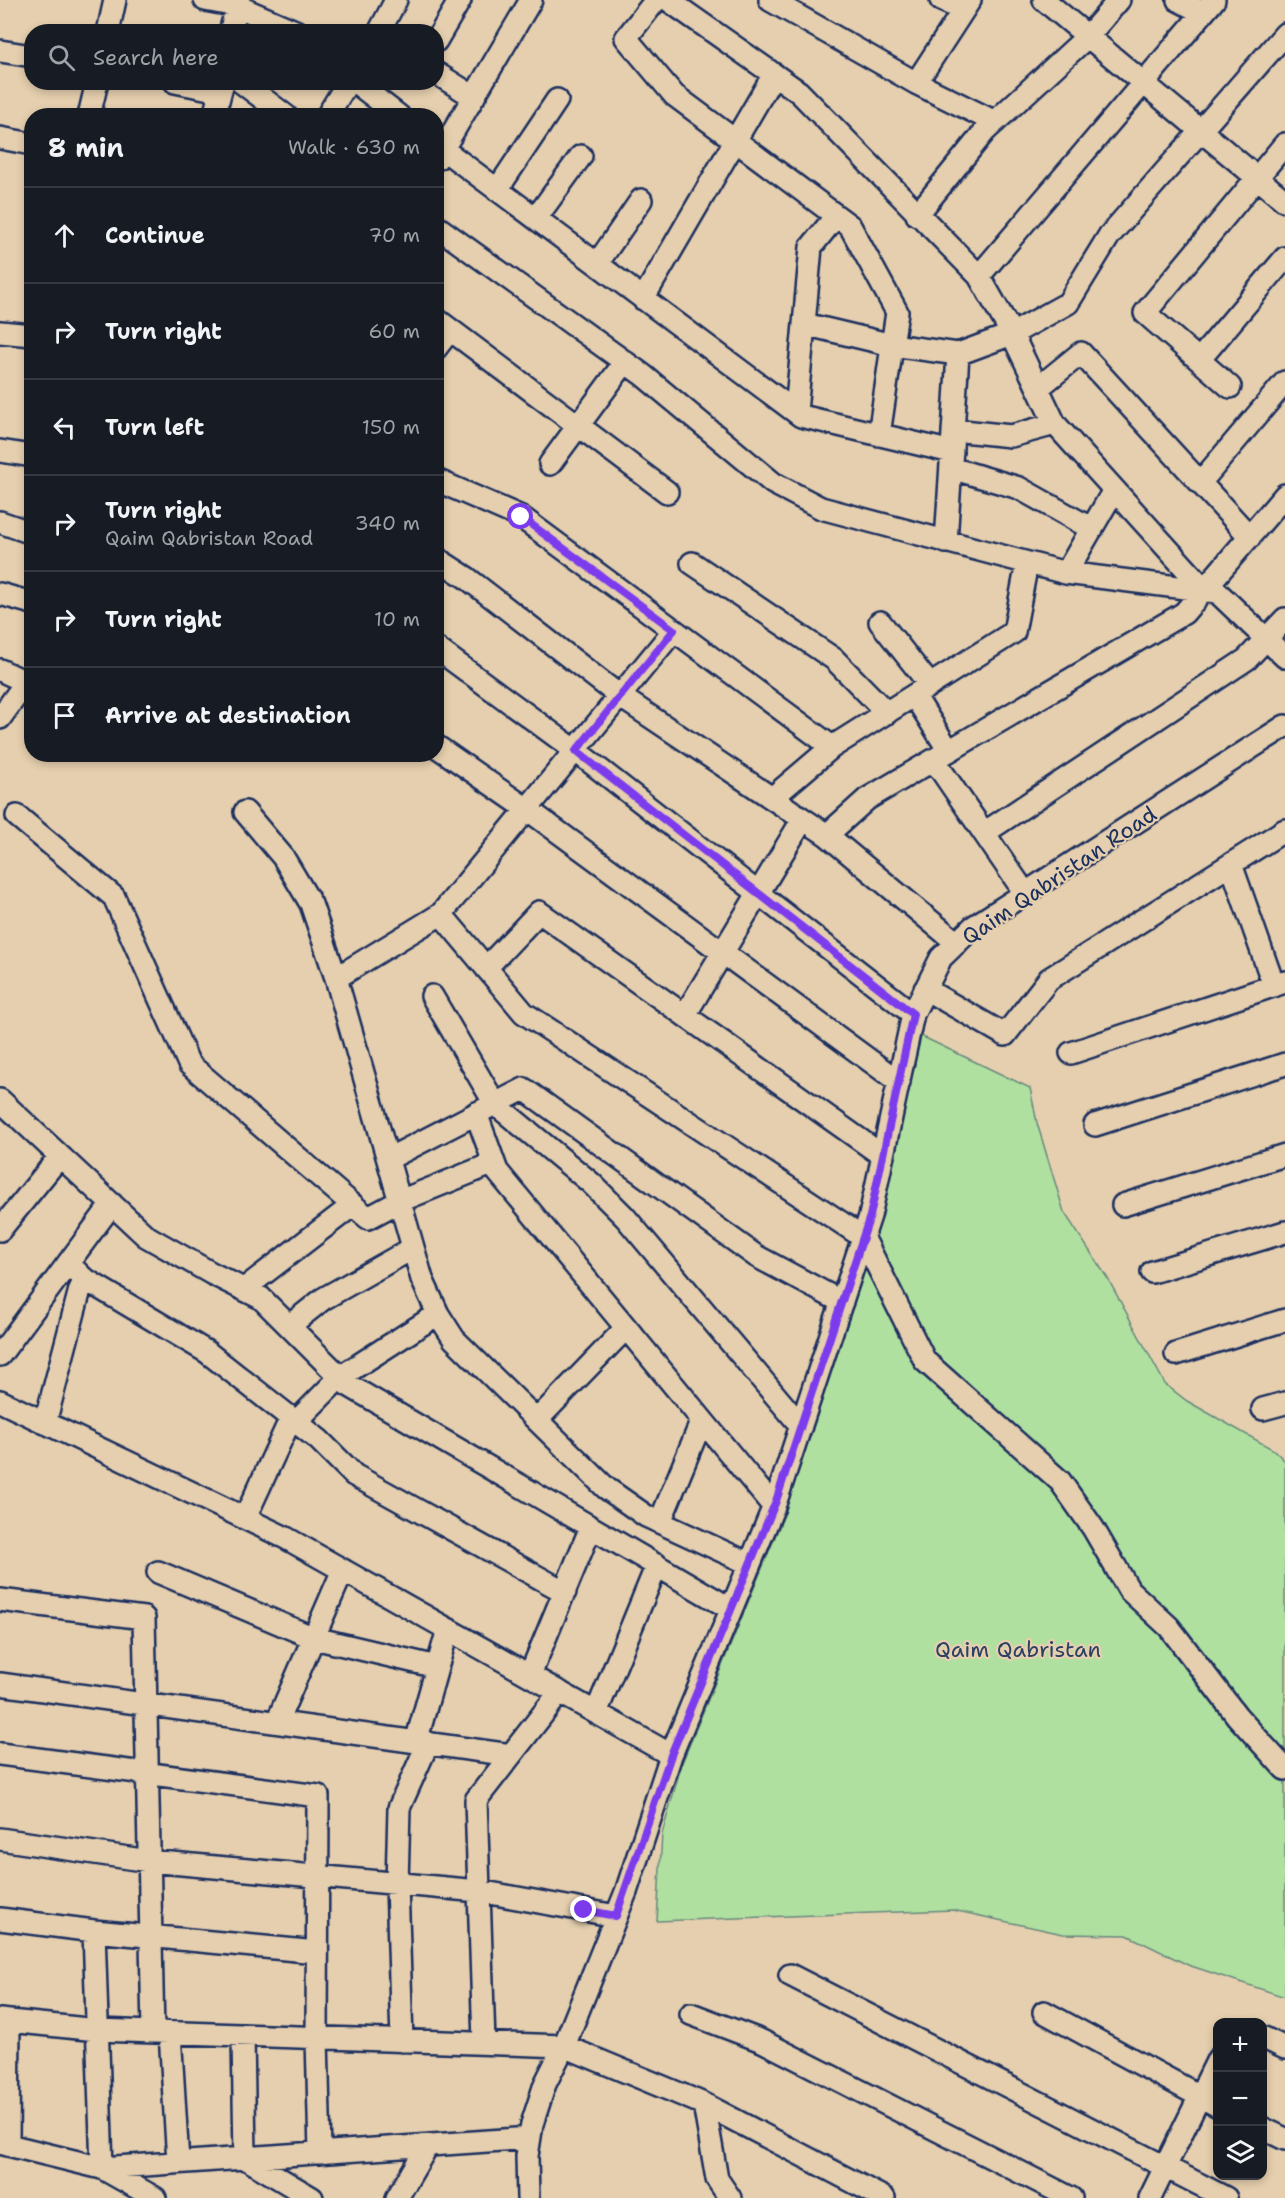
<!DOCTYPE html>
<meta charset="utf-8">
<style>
:root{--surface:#171b24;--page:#20242c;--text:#f1f3f6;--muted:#9ea1a6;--line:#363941}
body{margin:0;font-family:"Shantell Sans",sans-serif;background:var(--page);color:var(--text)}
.controls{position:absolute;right:18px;bottom:18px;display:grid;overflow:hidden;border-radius:12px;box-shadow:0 3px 9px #0003}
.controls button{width:54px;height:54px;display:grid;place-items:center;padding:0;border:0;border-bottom:2px solid var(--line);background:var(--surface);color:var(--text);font:30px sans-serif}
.stop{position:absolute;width:18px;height:18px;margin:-14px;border:4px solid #7c3aed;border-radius:50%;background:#fff}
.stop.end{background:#7c3aed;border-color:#fff;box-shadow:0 2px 6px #0008}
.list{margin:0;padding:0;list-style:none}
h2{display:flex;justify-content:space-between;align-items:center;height:78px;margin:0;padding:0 24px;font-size:26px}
h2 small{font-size:20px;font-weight:400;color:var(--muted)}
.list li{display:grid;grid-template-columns:39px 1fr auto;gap:18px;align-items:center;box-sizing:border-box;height:96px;padding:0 24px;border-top:2px solid var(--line)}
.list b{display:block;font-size:22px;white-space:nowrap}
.list p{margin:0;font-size:20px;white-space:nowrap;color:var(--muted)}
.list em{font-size:20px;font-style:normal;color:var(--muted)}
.icon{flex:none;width:33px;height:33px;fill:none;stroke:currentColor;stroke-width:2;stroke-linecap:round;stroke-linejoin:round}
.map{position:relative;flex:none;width:1285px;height:2198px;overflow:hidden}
.search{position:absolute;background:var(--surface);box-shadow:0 3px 9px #0003;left:24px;top:24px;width:420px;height:66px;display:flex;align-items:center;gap:15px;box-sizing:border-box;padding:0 21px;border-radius:24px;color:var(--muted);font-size:22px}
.panel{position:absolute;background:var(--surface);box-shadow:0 3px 9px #0003;left:24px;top:108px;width:420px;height:654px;border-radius:24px}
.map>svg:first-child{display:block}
</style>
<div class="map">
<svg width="1285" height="2198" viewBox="0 0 1285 2198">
<rect width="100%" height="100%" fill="#e5cfae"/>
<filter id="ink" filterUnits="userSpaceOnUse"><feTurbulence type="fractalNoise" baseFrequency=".0167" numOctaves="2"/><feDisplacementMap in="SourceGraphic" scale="12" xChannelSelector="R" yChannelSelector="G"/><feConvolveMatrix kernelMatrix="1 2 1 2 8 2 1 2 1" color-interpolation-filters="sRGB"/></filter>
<g filter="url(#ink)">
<path fill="#b0e09f" stroke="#66887e" stroke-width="1.5" d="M921 1036 1030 1088 1037 1123 1064 1212 1108 1279 1165 1384 1187 1401 1274 1450 1285 1461V1997L1188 1965 1127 1935 1063 1934 953 1910 657 1921 662 1834 682 1763 784 1515 873 1246Z"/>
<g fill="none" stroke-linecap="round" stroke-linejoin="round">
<g stroke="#1b2f5e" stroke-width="26">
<path id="minor" d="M205 0 237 6 297 32
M656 0 626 38 674 95 850 226 897 312 879 435
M668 0 799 92 979 276 1012 334 1055 424 1205 590
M770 0 916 83 995 122
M941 0 963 10
M1044 0 1285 201
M1178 0 1203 13
M108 32 115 0
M230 32 239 0
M379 32 396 0
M436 41 460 0
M0 51 32 56
M436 73 474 97
M175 82 210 89 216 82
M241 82 286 116
M355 82 399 116
M916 83 970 0
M89 116 97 82
M214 116 223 82
M327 116 348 82
M0 138 32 144
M436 144 801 416 952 452
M437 159 531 0
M497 190 557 100
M917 215 985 131 1088 36 1119 0
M536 218 581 156
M436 226 643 375 773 483 821 508 1066 573 1217 592 1285 657
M597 264 641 200
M979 276 1214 0
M643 299 774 74
M436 319 667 492
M804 324 892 345 958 354
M0 332 32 335
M436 348 450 330
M1199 360 1285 258
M1230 387 1145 313 1285 144
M1038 388 1081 353 1250 537
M796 412 811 247 836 216
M953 430 1011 436 1055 424
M0 451 32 456
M550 464 625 362
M951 468 1019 488 1092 529
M436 480 521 517 832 747
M1200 483 1285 382
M0 522 32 533
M946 542 958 354 1012 334 1068 303 1109 236 1285 34
M436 558 467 578 621 697 827 835 957 943
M692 563 834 659 887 713
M1066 573 1114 490
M0 594 32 603
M880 622 930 685
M436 648 576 751 913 1014
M0 670 26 682
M914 695 949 751
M0 718 32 674
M436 746 527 809 899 1082
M934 760 1025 893
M772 798 832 747 1014 632 1027 563
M245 812 283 857 311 904 336 978 422 1279 438 1314 454 1339 606 1488 646 1516 750 1564
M17 816 114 897 189 1064 368 1218 400 1201 494 1163
M984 833 1247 659 1285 619
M827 835 867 799 1184 613 1285 495
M1231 864 1274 986
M441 914 524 1013 863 1237 925 1361 1060 1481 1093 1528 1129 1590 1169 1627 1237 1716 1285 1769
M486 968 539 912 883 1156
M336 978 441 914 674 630
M925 989 1005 1035 1049 979 1285 830
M432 996 495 1104 591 1183 625 1217 801 1426
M685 1015 803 819
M1071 1053 1285 982
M0 1100 60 1156
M476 1113 497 1171 774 1507
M1095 1125 1285 1064
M388 1159 524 1089 756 1256 842 1302
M1123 1205 1285 1155
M0 1230 60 1156 146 1236 211 1273 261 1298 348 1385 731 1609
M1152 1272 1285 1232
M83 1278 207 1352 319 1440 354 1475 565 1592
M244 1289 353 1205
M289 1326 323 1299 413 1248
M1176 1354 1285 1320
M0 1355 112 1204
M0 1401 286 1538 671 1755
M1263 1409 1285 1403
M537 1420 626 1328
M296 1422 340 1377 438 1314
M45 1423 83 1278 75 1270
M245 1518 291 1418
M660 1522 702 1420
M158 1572 314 1638 437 1667
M0 1600 144 1618 153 2032
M530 1675 591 1527
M0 1684 511 1755
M596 1713 657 1565
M277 1722 343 1570
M416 1742 448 1629
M0 1754 318 1796 317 2038 320 2153
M0 1839 149 1861 479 1891 616 1916
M0 1919 94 1931 317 1952
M94 1931 102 2168 155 2198
M790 1975 1226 2198
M1044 2012 1218 2106
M691 2014 762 2041 1071 2198
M0 2020 97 2030 564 2046 704 2104 884 2198
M170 2033 178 2162
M243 2035 245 2158 312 2198
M1262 2037 1285 2048
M402 2041 397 1884 399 1808 428 1743
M484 2043 476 1800 560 1692
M704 2104 717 2179 730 2198
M1262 2128 1285 2139
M0 2143 102 2168 530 2138
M8 2145 9 2021
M397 2198 428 2145
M528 2198 527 2156 532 2124 545 2084 564 2046 626 1892 671 1755 776 1501 870 1216 913 1014 941 958 973 927 1285 726
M1150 2198 1218 2059"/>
</g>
<use href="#minor" stroke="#e5cfae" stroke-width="21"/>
</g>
</g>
<g fill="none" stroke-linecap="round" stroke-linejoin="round" filter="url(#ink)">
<path stroke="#7c3aed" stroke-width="8" d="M521 517 674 630 576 751 913 1014 870 1216 776 1501 671 1755 616 1916 584 1910"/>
</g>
<g text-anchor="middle" stroke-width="4.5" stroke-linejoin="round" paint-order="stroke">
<g font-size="22" fill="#1b2f5e" stroke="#e5cfae">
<text transform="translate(1059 875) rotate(-34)" y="8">Qaim Qabristan Road</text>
</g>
<g font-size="22" fill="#2a4164" stroke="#e5cfae">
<text x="1018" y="1657">Qaim Qabristan</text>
</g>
</g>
</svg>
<div class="controls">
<button>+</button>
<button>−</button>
<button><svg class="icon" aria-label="layers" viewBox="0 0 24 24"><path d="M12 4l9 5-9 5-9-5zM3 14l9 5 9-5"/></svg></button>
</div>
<div class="stop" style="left:521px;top:517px"></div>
<div class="stop end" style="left:584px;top:1910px"></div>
<div class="search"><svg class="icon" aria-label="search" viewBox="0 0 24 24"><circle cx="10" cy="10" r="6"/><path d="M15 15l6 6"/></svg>Search here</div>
<section class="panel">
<h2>8 min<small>Walk · 630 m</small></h2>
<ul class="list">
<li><svg class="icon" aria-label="ahead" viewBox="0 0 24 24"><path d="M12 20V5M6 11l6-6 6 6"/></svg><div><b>Continue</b></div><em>70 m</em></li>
<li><svg class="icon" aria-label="right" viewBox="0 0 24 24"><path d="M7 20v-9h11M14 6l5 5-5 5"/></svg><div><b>Turn right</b></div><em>60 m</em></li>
<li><svg class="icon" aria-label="left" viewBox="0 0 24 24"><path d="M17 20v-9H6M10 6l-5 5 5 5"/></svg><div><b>Turn left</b></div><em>150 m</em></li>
<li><svg class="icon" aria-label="right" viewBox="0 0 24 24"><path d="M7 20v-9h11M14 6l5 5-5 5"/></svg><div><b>Turn right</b><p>Qaim Qabristan Road</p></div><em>340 m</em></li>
<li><svg class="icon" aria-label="right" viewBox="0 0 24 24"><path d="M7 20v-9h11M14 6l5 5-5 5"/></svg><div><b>Turn right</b></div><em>10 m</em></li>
<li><svg class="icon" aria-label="arrive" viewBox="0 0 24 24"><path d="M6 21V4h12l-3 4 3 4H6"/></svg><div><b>Arrive at destination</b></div></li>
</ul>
</section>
</div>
